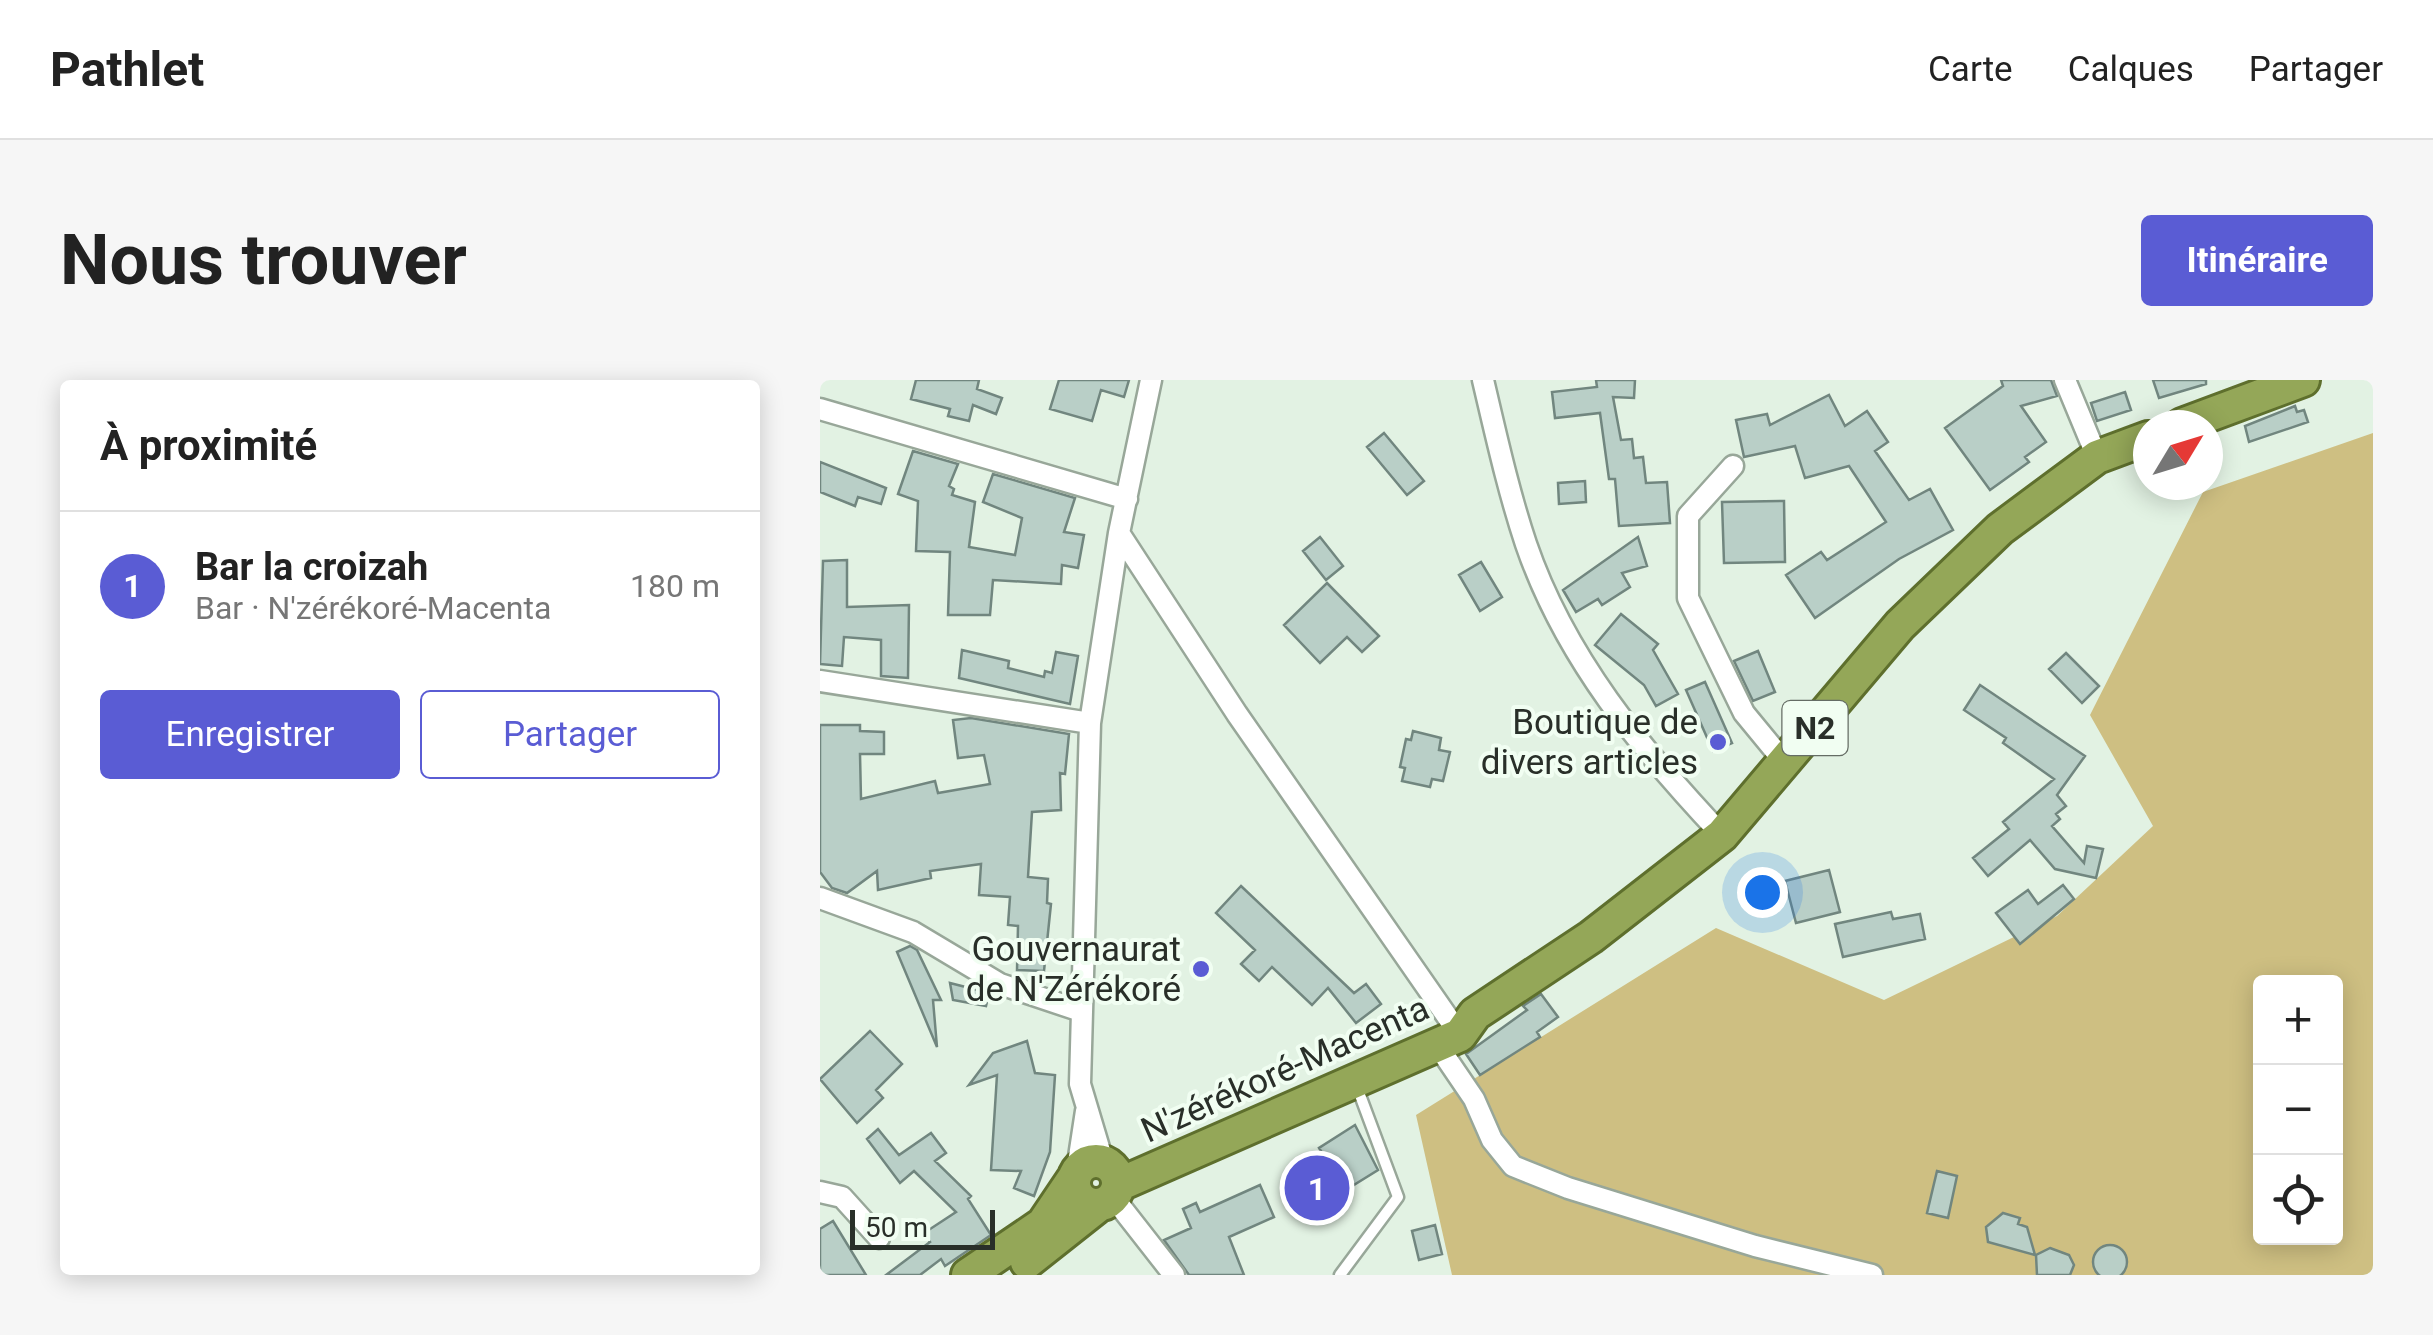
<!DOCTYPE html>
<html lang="fr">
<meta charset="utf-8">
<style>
:root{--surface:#fff;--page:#f6f6f6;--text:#222;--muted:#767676;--line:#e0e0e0;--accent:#5a5cd4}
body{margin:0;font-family:Roboto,sans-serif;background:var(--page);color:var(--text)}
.controls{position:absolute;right:30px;bottom:30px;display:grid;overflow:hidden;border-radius:10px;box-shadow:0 5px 25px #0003}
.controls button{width:90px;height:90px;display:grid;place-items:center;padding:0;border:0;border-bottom:2px solid var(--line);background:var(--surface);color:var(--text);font:50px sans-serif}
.compass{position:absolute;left:1313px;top:30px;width:90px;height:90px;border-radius:50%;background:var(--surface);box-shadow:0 5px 25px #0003;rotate:52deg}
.scale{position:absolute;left:30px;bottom:25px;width:145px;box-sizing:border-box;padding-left:10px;border:5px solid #292f29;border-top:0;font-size:28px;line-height:35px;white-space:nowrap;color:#292f29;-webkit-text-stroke:8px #f1fef2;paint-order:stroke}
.you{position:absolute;left:942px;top:512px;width:35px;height:35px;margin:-25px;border:8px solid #fff;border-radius:50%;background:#1a73e8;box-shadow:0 0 0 15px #1a73e833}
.badge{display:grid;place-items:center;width:65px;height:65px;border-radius:50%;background:var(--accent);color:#fff;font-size:32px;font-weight:700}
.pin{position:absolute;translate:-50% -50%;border:5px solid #fff;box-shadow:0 2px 10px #0006}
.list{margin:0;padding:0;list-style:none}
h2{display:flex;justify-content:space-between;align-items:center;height:130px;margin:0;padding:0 40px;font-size:42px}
h2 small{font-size:32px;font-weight:400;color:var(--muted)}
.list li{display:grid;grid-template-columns:65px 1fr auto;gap:30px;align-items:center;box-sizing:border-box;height:150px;padding:0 40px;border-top:2px solid var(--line)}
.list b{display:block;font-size:38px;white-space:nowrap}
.list p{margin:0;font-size:32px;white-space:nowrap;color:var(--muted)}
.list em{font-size:32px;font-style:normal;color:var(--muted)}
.actions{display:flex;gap:20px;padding:30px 40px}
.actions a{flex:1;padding:22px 0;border:2px solid var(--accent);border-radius:10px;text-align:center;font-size:35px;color:var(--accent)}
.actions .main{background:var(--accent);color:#fff}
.icon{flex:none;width:55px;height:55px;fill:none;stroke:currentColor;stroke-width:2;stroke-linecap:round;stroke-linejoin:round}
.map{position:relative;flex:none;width:1553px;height:895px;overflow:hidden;border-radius:10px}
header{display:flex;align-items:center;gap:60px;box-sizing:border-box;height:140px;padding:0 50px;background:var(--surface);border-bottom:2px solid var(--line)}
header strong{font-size:48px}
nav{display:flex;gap:55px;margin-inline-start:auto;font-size:35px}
.intro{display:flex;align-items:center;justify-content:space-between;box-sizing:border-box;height:240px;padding:0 60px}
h1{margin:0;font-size:70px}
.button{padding:25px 45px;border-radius:10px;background:var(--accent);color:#fff;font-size:35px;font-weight:700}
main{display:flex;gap:60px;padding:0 60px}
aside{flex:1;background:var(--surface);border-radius:10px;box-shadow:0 5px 25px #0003}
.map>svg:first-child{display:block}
</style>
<header>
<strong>Pathlet</strong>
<nav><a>Carte</a><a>Calques</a><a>Partager</a></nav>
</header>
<div class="intro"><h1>Nous trouver</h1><a class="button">Itinéraire</a></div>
<main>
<aside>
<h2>À proximité<small></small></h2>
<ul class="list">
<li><span class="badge">1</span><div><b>Bar la croizah</b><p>Bar · N'zérékoré-Macenta</p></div><em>180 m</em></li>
</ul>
<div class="actions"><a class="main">Enregistrer</a><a>Partager</a></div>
</aside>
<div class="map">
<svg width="1553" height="895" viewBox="0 0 1553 895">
<rect width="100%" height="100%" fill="#e2f2e3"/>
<path fill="#cebf82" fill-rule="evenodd" d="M1553 53V895H632L596 735 896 548 1064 620 1237 536 1333 446 1270 335 1383 112ZM1440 602H1516V858H1440Z"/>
<path fill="#b9cfc7" stroke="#71867f" stroke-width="2.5" d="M96 0H159L157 9 182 18 176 34 153 25 149 41 128 36 130 29 91 19Z
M239 0H309L304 17 281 10 272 41 230 29Z
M776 0H815L814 18 793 17 801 60 812 59 814 78 823 77 826 103 847 102 850 143 799 146 795 99H789L780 33 735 38 732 12 777 7Z
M1181 0H1231L1237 16 1201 26 1226 62 1205 77 1209 82 1170 110 1125 48 1183 6Z
M1333 0H1386V4L1339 18Z
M1305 12 1311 30 1277 41 1271 23Z
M1009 15 1025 46 1047 31 1068 62 1055 71 1089 120 1110 109 1133 150 1079 179 995 238 966 195 1001 172 1007 180 1066 142 1029 86 985 98 975 66 924 77 916 40 947 34 950 45Z
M1475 26 1477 32 1484 30 1488 42 1429 62 1425 46Z
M564 53 604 101 587 115 547 67Z
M93 71 138 84 129 106 134 109 132 115 155 122 149 167 195 175 202 138 163 122 173 94 255 118 244 152 264 155 258 188 242 185 241 204 173 200 170 235H128L130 172 96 171 98 121 78 114Z
M0 82 66 108 61 124 38 117 35 126 0 112Z
M765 101 766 122 739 124 738 103Z
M964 121 965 182 904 183 902 122Z
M500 157 523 186 506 200 483 171Z
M818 157 827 186 802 193 810 207 782 225 778 219 756 232 743 210Z
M27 180V227L89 225 88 298 61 296V260L24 257 22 286 0 284 3 181Z
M661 182 682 217 660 231 639 195Z
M507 203 559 256 542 272 527 257 500 283 464 245Z
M801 234 838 264 833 270 858 314 836 326 824 305 775 265Z
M142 270 189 281 188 288 224 297 225 291 232 293 236 272 258 276 250 324 139 298Z
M938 271 955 312 933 321 914 281Z
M1246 273 1279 306 1262 323 1229 289Z
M885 302 912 363 893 371 866 310Z
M1160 305 1265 376 1237 415 1246 426 1236 434 1240 439 1232 446 1264 483 1267 466 1283 469 1276 498 1235 489 1210 460 1168 496 1153 478 1189 449 1183 442 1234 399 1183 363 1186 358 1144 330Z
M151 338 249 354 245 394 240 393 241 430 212 432 208 497 228 499 227 523 231 524 224 591 197 590 198 546 188 545 190 517 159 515 161 484 110 491 111 498 58 510 57 491 27 513 12 508 0 492V345H40V351L64 352V374H40L41 419 115 401 118 413 170 404 164 375 138 378 133 340Z
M593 351 621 358 619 370 630 372 623 401 612 399 610 407 582 401 585 388 580 387 586 359 591 360Z
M1009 490 1020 532 976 543 965 501Z
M1243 505 1254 519 1200 564 1176 533 1208 510 1218 524Z
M421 506 534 613 546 604 561 624 536 643 508 608 492 625 452 587 439 601 421 584 435 570 396 533Z
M1071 532 1073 539 1100 534 1105 559 1023 577 1015 544Z
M90 566 97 570 121 620H113L117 667 77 572Z
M130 603 169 613 166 626 133 620Z
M721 614 738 637 717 652 720 657 660 695 646 674 707 630 703 626Z
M50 651 82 684 56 710 63 718 37 743 0 699Z
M207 661 215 693 235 695 230 772 214 816 194 808 201 791 171 790 177 695 149 705 173 673Z
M535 745 558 790 521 813 524 820 489 837 474 806 511 787 499 768Z
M58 749 79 775 111 753 126 773 115 781 151 816 148 819 171 855 125 886 121 879 100 895H66L110 862 104 853 136 832 94 791 80 803 47 759Z
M1117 791 1137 796 1128 838 1107 833Z
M440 805 454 837 409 857 424 895H369L344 860 371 848 363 829 376 823 380 832Z
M1183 833 1200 838 1198 844 1207 847 1215 875 1168 862 1166 847Z
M13 841 46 895H0V849Z
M615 845 622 874 599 880 592 851Z
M1273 882a17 17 0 1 1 34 0a17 17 0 1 1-34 0Z
M1230 868 1249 875 1254 885 1250 895H1217L1216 875Z"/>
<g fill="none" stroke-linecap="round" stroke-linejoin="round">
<g stroke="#98a799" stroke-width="15">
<path id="service" d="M520 895 578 817 537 707"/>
</g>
<g stroke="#98a799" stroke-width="25">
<path id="minor" d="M663 0C676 55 688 110 706 164 745 278 821 369 902 455
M1245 0 1277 77
M0 29 307 119
M913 86 868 136V218L924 333 966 384
M299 153 417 334 640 655
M0 301 270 343
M0 518 93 552 180 604 261 631
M618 666 654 719 672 760 693 786 748 808 935 866 1052 895
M283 781 260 704 270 343 299 153 331 0
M257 790 266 731
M0 812 22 817 59 858
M293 817 354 895"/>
</g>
<g stroke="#5e6f2d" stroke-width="38">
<path id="trunk" d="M1362 45 1483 0
M254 803a22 22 0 1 1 44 0a22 22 0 1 1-44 0Z
M298 805 640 655 655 634 771 557 902 455 1080 245 1180 149 1277 77 1328 58
M207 882 279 825
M148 895 223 844 254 798"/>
</g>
<use href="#service" stroke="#fff" stroke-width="10"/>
<use href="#minor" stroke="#fff" stroke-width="20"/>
<use href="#trunk" stroke="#94a758" stroke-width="32"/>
</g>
<g fill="#5a5cd4" stroke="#f1fef2" stroke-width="4">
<circle cx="898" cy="362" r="10"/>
<circle cx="381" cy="589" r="10"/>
</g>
<g text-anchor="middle" stroke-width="8" stroke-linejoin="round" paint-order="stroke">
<rect fill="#f1fef2" stroke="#656d65" stroke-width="2.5" x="962.5" y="321" width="65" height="54" rx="8"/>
<g font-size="32" font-weight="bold" fill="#292f29">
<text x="995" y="359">N2</text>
</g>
<g font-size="35" fill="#292f29" stroke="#f1fef2" text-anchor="end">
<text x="878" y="354">Boutique de<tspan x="878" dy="40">divers articles</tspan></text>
<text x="361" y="581">Gouvernaurat<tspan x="361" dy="40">de N'Zérékoré</tspan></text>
</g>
<g font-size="35" fill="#292f29" stroke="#f1fef2">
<text transform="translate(465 689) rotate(-24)" y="12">N'zérékoré-Macenta</text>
</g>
</g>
</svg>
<div class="controls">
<button>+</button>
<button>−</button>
<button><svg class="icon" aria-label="locate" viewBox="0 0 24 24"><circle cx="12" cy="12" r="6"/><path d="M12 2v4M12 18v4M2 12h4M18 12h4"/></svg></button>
</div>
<svg class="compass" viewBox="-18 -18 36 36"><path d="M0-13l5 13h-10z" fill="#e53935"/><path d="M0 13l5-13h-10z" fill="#767676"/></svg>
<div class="scale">50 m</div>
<div class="you"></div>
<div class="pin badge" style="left:497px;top:808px">1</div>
</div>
</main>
